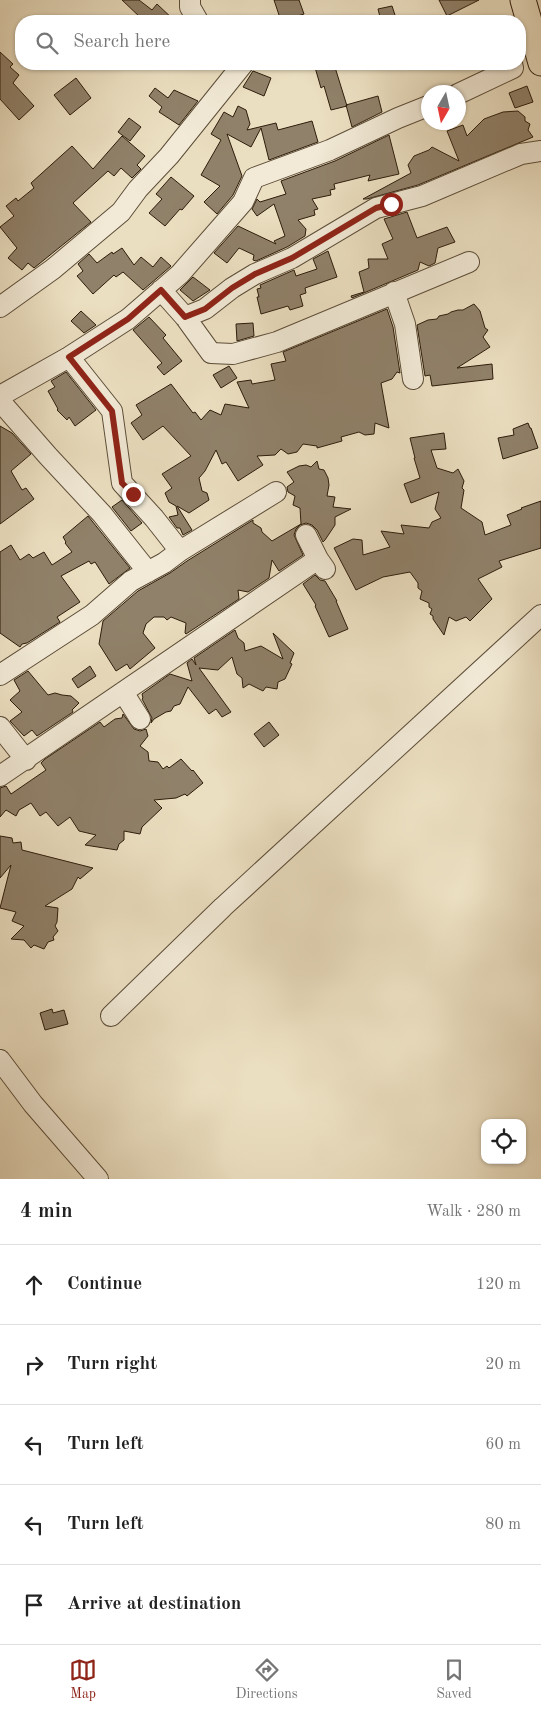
<!DOCTYPE html>
<meta charset="utf-8">
<style>
:root{--surface:#fff;--page:#f6f6f6;--text:#222;--muted:#767676;--line:#e0e0e0;--accent:#8f2418}
body{margin:0;font-family:"Old Standard TT",serif;background:var(--page);color:var(--text)}
.controls{position:absolute;right:15px;bottom:15px;display:grid;overflow:hidden;border-radius:10px;box-shadow:0 1px 4px #0004}
.controls button{width:45px;height:45px;display:grid;place-items:center;padding:0;border:0;border-bottom:1px solid var(--line);background:var(--surface);color:var(--text);font:25px sans-serif}
.compass{position:absolute;left:421px;top:85px;width:45px;height:45px;border-radius:50%;background:var(--surface);box-shadow:0 1px 4px #0004;rotate:189deg}
.stop{position:absolute;width:15px;height:15px;margin:-11px;border:4px solid #8f2418;border-radius:50%;background:#fff}
.stop.end{background:#8f2418;border-color:#fff;box-shadow:0 1px 5px #0008}
.list{margin:0;padding:0;list-style:none}
h2{display:flex;justify-content:space-between;align-items:center;height:65px;margin:0;padding:0 20px;font-size:21px}
h2 small{font-size:16px;font-weight:400;color:var(--muted)}
.list li{display:grid;grid-template-columns:32px 1fr auto;gap:15px;align-items:center;box-sizing:border-box;height:80px;padding:0 20px;border-top:1px solid var(--line)}
.list b{display:block;font-size:19px;white-space:nowrap}
.list em{font-size:16px;font-style:normal;color:var(--muted)}
.icon{flex:none;width:28px;height:28px;fill:none;stroke:currentColor;stroke-width:2;stroke-linecap:round;stroke-linejoin:round}
.map{position:relative;flex:none;width:541px;height:1179px;overflow:hidden}
.search{position:absolute;background:var(--surface);box-shadow:0 1px 4px #0004;left:15px;right:15px;top:15px;height:55px;display:flex;align-items:center;gap:12px;box-sizing:border-box;padding:0 18px;border-radius:20px;color:var(--muted);font-size:19px}
.sheet{height:465px;background:var(--surface)}
nav{display:flex;justify-content:space-around;align-items:center;box-sizing:border-box;height:70px;border-top:1px solid var(--line);background:var(--surface);font-size:14px;color:var(--muted)}
nav a{display:grid;justify-items:center;gap:2px}
nav .on{color:var(--accent)}
.map>svg:first-child{display:block}
</style>
<div class="map">
<svg width="541" height="1179" viewBox="0 0 541 1179">
<rect width="100%" height="100%" fill="#ebdfc1"/>
<filter id="stains"><feTurbulence type="fractalNoise" baseFrequency=".004" numOctaves="4"/><feColorMatrix values="0 0 0 0 .2 0 0 0 0 .09 0 0 0 0 .02 0 0 0 .5 -.17"/></filter>
<radialGradient id="worn" r=".72"><stop offset=".6" stop-color="#630" stop-opacity="0"/><stop offset="1" stop-color="#630" stop-opacity=".3"/></radialGradient>
<path fill="#90816a" stroke="#2d1c0b" d="M122 0H139L152 10 157 4 175 21H140L142 19Z
M274 0H299L304 14 281 21Z
M439 0H479L447 16Z
M392 6 397 21H381L378 9Z
M0 52 13 64 10 67 19 75 13 83 34 106 19 120 0 99Z
M314 64H334L347 106 331 110 324 86 321 88Z
M253 71 271 78 264 96 243 87Z
M76 78 91 98 70 115 54 95Z
M527 86 533 102 515 108 509 93Z
M155 88 168 98 174 90 198 101 179 125 159 112 162 107 149 96Z
M378 96 382 112 352 127 346 105Z
M238 106 246 110 250 124 247 130 276 123 278 130 312 121 318 142 269 160 261 128 251 147 227 134 242 176 233 195 217 214 204 202 220 186 201 175 221 140 211 134 224 112 233 117Z
M518 111 525 117V121L530 124 528 130 533 137 418 185 367 199H363L411 173 408 165 414 156 429 150 432 147 459 161 447 131 463 125 467 136 484 119 503 112Z
M129 118 141 127 130 141 118 132Z
M389 135 399 174 368 181 370 175 334 184 335 189 330 190 331 195 312 199 318 209 314 210 315 215 298 220 306 229 305 236 287 247 256 261 253 260 254 255 239 248 227 263 214 253 238 226 276 244 274 241 285 236 274 204 257 216 252 209 257 199 260 202 286 194 281 181 335 161Z
M122 136 145 156 137 165 141 169 132 178 121 168 114 176 108 171 73 203 91 222 34 268 28 263 22 270 8 258 17 248 0 227 14 216 6 206 16 198 18 201 34 188 31 183 72 146 93 169Z
M171 177 194 196 182 210 180 209 165 226 149 213 162 199 156 194Z
M407 212 417 238 447 227 455 242 438 248 435 263 429 266 420 262 418 270 352 298 351 296 364 292 359 272 369 268 368 259H388L382 244 393 239 384 219Z
M122 248 134 265 141 257 153 267 161 257 171 266 143 290 123 272 116 277 114 275 93 294 77 276 83 271 78 264 89 254 97 263 112 252 113 254Z
M328 251 337 277 305 288 306 293 300 295 303 306 290 310 288 306 261 314 257 297H259L257 289 261 288 260 285 294 270 296 276 317 269 313 259Z
M193 277 210 290 193 301 180 290Z
M474 304 480 311 485 328 488 330 483 337 490 347 457 368 492 364 493 379 432 386 430 375 425 376 417 325 428 320 437 319 439 316 448 314 451 312 458 310H463Z
M387 309 393 327 400 373 397 372 392 379 381 383 389 428 375 423 374 434 365 435 359 432 341 437 342 441 317 448V446L303 444 297 452 288 454 281 449 275 455 257 456 263 465 238 481 226 462 222 464 216 450 205 471 199 478 202 491 207 493 209 500 189 513 177 506 192 530 183 535 180 528H177L169 517 178 515 176 506 169 502 165 493 172 488 162 474 191 456 163 426 143 440 131 423 142 415 136 405 171 384 193 413 195 412 201 420 210 410 221 415 225 404 249 408 237 382 251 380 252 384 275 380 271 364 286 361 283 352Z
M81 311 96 325 84 333 71 321Z
M149 317 166 335 163 338 182 361 164 375 157 367 162 363 133 330Z
M253 323 254 336 237 341 236 324Z
M229 366 237 378 221 388 213 375Z
M66 372 96 410 75 426 69 417 67 420 57 410 58 409 48 391 55 387 51 381Z
M528 423 530 428H531L538 448 503 459 498 438 514 435 513 429Z
M0 426 12 433 31 454 11 471 22 490 26 488 34 499 0 524Z
M444 433 446 449 431 450 437 468 453 473 458 469 464 481 462 488 464 490 461 508 482 522 485 535 511 525 507 515 522 509 521 508 541 501V548L499 561 502 567 478 579 492 599 470 621 466 617 456 621 449 617 444 635 433 619V616L430 614 432 609 429 607V603L420 599 422 591 418 588V583L410 572 383 577 356 590 334 548 353 539 362 540 363 555 390 547 381 531 404 534 401 525 429 528 432 522 441 518 435 509 439 492 411 503 404 484 420 478 414 458H415L410 438Z
M317 461 319 469 324 470 328 478 329 485 327 496 335 497 333 507 351 509 335 517V525L325 540 323 542 317 530 312 525 306 523 300 525 296 529 294 535 303 555 279 571 272 560 269 578 248 592 238 590 239 599 186 634 185 633 186 623 171 617 167 620 164 617H154L146 624 143 633 155 648 130 669 127 664 116 671 99 644 103 621 138 591 170 573 187 561 253 520V523L261 528 262 532 272 541 301 524 300 508 293 505 295 496 288 492 287 487 294 482 287 472 299 466 306 465 311 467Z
M122 500 142 523 131 531 112 507Z
M88 516 130 568 109 584 95 562 91 564 89 561 61 576 80 602 57 617 60 622 27 643 22 644 20 647 0 633V552L11 545 20 560 29 554 33 558 44 552 52 565 72 552 65 543 66 542 63 537Z
M315 575 320 580 325 581 337 601H336L348 629 329 637 315 606 316 605 303 584Z
M235 630 238 638 244 643 245 651 261 646 283 659 273 633 294 653 290 663 292 664 285 679 278 682 277 689 266 687 263 691 249 684 243 688 242 678 237 674 232 657 218 670 199 668 231 712 222 717 216 709 209 714 188 687 180 704 174 706 171 711 166 712 154 719 151 723 152 718 142 699 143 698 142 694 170 674 192 681 187 663 192 659 196 665 194 658Z
M90 666 96 676 78 688 72 679Z
M28 671 48 695 55 693 62 695 71 696 79 703 72 710 73 712 37 736 32 730 24 736 10 721 22 712 10 700 20 691 14 680Z
M123 714 134 729 140 731 146 729 148 736 140 746 148 752 149 761 158 762 163 769 167 766 169 768 181 759 192 771 193 770 203 783 187 796 185 794 176 798 154 800 162 808 142 827 140 834 124 831V840L119 844 117 850 85 845 96 835 79 831 70 817 58 826 46 812 40 816 31 803 19 810 16 816 6 810 0 817V788L6 786 11 794 46 770 41 763 45 759 100 722 104 727 115 719 122 718Z
M269 722 279 735 264 747 254 734Z
M0 836 12 838 13 843 21 842 22 850 93 868 80 879 78 877 72 889 45 906 58 908 57 922 55 926 58 931 53 937 54 940 48 942 44 949 34 945 31 948 24 940 11 939 24 926 12 921 16 912 0 908 11 865 0 878Z
M52 1009 53 1013 64 1010 68 1024 45 1030 40 1013Z"/>
<g fill="none" stroke-linecap="round" stroke-linejoin="round">
<g stroke="#5c4d38" stroke-width="22">
<path id="minor" d="M190 0V7L198 21
M458 94 513 68 512 64
M161 290 185 317 211 353 233 354 277 342 469 262
M394 292 405 324 413 379
M0 307 53 269 121 212 138 189 169 156 243 64
M185 317 205 309 232 288 255 274 292 258 376 208 422 196 521 154 541 151
M69 357 112 411 122 483 154 518 180 551
M0 396 69 357 128 319 180 274 243 202 254 178 330 150 398 118 428 106
M0 401 48 456 102 514 148 572
M306 535 318 559 325 569
M0 675 92 615 131 581 164 563 180 551 276 492
M123 692 140 719
M0 727 26 760
M0 776 318 559
M111 1016 223 907 541 615
M0 1060 33 1104 98 1179"/>
</g>
<g stroke="#2d1c0b" stroke-width="27">
<path id="major" d="M523 0 541 63"/>
</g>
<use href="#minor" stroke="#f2ead7" stroke-width="20"/>
<use href="#major" stroke="#ebdfc1" stroke-width="25"/>
</g>
<g fill="none" stroke-linecap="round" stroke-linejoin="round">
<path stroke="#8f2418" stroke-width="6" d="M133 494 122 483 112 411 69 357 128 319 161 290 185 317 205 309 232 288 255 274 292 258 376 208 391 204"/>
</g>
<rect width="100%" height="100%" filter="url(#stains)"/>
<rect width="100%" height="100%" fill="url(#worn)"/>
</svg>
<div class="controls">
<button><svg class="icon" aria-label="locate" viewBox="0 0 24 24"><circle cx="12" cy="12" r="6"/><path d="M12 2v4M12 18v4M2 12h4M18 12h4"/></svg></button>
</div>
<svg class="compass" viewBox="-18 -18 36 36"><path d="M0-13l5 13h-10z" fill="#e53935"/><path d="M0 13l5-13h-10z" fill="#767676"/></svg>
<div class="stop" style="left:391px;top:204px"></div>
<div class="stop end" style="left:133px;top:494px"></div>
<div class="search"><svg class="icon" aria-label="search" viewBox="0 0 24 24"><circle cx="10" cy="10" r="6"/><path d="M15 15l6 6"/></svg>Search here</div>
</div>
<section class="sheet">
<h2>4 min<small>Walk · 280 m</small></h2>
<ul class="list">
<li><svg class="icon" aria-label="ahead" viewBox="0 0 24 24"><path d="M12 20V5M6 11l6-6 6 6"/></svg><div><b>Continue</b></div><em>120 m</em></li>
<li><svg class="icon" aria-label="right" viewBox="0 0 24 24"><path d="M7 20v-9h11M14 6l5 5-5 5"/></svg><div><b>Turn right</b></div><em>20 m</em></li>
<li><svg class="icon" aria-label="left" viewBox="0 0 24 24"><path d="M17 20v-9H6M10 6l-5 5 5 5"/></svg><div><b>Turn left</b></div><em>60 m</em></li>
<li><svg class="icon" aria-label="left" viewBox="0 0 24 24"><path d="M17 20v-9H6M10 6l-5 5 5 5"/></svg><div><b>Turn left</b></div><em>80 m</em></li>
<li><svg class="icon" aria-label="arrive" viewBox="0 0 24 24"><path d="M6 21V4h12l-3 4 3 4H6"/></svg><div><b>Arrive at destination</b></div></li>
</ul>
</section>
<nav>
<a class="on"><svg class="icon" aria-label="map" viewBox="0 0 24 24"><path d="M3 6l6-2 6 2 6-2v14l-6 2-6-2-6 2zM9 4v14M15 6v14"/></svg>Map</a>
<a><svg class="icon" aria-label="directions" viewBox="0 0 24 24"><path d="M12 3l9 9-9 9-9-9zM9 14v-3h6M13 9l2 2-2 2"/></svg>Directions</a>
<a><svg class="icon" aria-label="saved" viewBox="0 0 24 24"><path d="M7 4h10v16l-5-4-5 4z"/></svg>Saved</a>
</nav>
